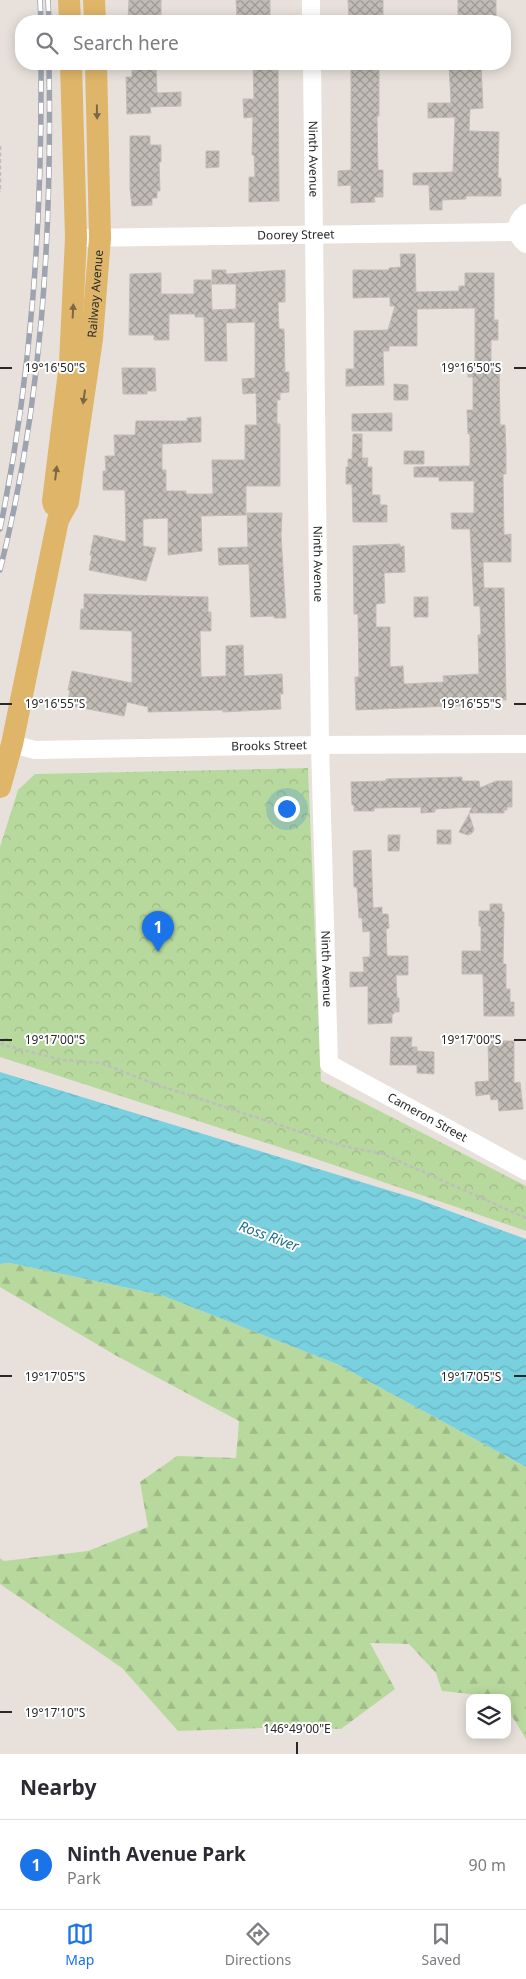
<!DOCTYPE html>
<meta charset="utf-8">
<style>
:root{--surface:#fff;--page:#f7f7f7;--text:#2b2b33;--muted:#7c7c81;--line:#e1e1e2;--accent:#1a73e8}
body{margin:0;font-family:"Noto Sans",sans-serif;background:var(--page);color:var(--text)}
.controls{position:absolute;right:15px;bottom:15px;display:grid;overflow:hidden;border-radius:10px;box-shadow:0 2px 12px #0003}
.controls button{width:45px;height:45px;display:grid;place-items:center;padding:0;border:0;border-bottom:1px solid var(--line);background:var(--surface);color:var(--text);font:25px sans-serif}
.you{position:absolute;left:286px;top:808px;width:18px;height:18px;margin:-12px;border:4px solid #fff;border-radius:50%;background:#1a73e8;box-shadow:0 0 0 8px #1a73e833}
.badge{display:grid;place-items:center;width:32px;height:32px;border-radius:50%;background:var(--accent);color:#fff;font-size:16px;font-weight:700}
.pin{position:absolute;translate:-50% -41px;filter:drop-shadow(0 1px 2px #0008)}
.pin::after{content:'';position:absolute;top:26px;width:18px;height:15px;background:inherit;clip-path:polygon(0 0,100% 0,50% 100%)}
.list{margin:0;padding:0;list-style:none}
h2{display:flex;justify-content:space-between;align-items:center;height:65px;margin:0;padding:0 20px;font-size:21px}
h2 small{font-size:16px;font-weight:400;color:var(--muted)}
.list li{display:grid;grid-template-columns:32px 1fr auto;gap:15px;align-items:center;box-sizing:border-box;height:90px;padding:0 20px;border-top:1px solid var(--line)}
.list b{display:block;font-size:19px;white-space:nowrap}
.list p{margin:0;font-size:16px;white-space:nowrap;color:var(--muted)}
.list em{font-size:16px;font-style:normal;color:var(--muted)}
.icon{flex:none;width:28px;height:28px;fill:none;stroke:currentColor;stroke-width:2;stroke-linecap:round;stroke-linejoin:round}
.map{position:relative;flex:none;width:526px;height:1754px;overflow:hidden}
.search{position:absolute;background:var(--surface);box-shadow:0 2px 12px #0003;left:15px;right:15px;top:15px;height:55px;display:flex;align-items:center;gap:12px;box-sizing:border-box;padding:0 18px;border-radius:20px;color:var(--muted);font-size:19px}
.sheet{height:155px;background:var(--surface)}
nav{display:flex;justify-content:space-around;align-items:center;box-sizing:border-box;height:70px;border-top:1px solid var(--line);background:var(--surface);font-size:14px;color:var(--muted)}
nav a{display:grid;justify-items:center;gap:2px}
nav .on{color:var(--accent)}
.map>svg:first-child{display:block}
</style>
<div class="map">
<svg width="526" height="1754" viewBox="0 0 526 1754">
<defs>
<pattern id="forest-firs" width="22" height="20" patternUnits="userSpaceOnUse" patternTransform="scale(1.25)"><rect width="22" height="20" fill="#b8d99d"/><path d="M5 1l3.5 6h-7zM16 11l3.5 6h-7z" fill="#9eba87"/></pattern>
<pattern id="park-crowns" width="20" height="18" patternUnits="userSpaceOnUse" patternTransform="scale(1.25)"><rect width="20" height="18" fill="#b8d99d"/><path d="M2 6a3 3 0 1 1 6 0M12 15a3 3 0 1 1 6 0" fill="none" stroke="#9eba87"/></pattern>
<pattern id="water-waves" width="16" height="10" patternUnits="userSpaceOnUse" patternTransform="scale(1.25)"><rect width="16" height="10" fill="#79d0df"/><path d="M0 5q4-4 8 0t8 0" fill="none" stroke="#69b3bf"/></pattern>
<pattern id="building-cross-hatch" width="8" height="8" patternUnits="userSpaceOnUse" patternTransform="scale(1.25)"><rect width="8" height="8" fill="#c1bcb6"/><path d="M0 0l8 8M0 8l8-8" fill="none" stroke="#9d9994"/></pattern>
</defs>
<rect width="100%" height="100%" fill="#e8e1db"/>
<path fill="url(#forest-firs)" d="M10 1263 161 1295 337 1364 526 1467V1739L507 1708V1698L442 1691 436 1673 409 1644 370 1643 395 1689 341 1729 289 1727 178 1731 122 1668 0 1584V1558L4 1561 88 1551 148 1527 140 1482 177 1456 236 1458 239 1421 115 1355 0 1287V1264Z"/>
<path fill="url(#park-crowns)" d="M308 768 321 1081 526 1186V1231L319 1160 0 1057V847L18 790 35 774Z"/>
<path fill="url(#water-waves)" d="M0 1072 417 1199 526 1239V1467L337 1364 161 1295 10 1263 0 1264Z"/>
<path fill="url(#building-cross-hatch)" stroke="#c3bcb5" d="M129 0H161V20L128 19Z
M236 0H270V15L237 16Z
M348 0H383V21H349Z
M458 0H496V17L458 18Z
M132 64H156L157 93 181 92V106L150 107 151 113 127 114 126 77H132Z
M253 64H278L279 201 249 202V177H255L254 155H252L253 117 244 118 243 99H254Z
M351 64H379V116H377L378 170H383V197H374L375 202 351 203V185L338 186V171L351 170Z
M449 64H481L483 108 470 109 469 131 499 132 498 178H501V196H466V199L442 200V210H430L429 185H413V173L453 172 455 117 428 118V103H451Z
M130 136H150V145H161V162H159L160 191H157V198H152V205L132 206 130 189Z
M206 151H219V167L206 168Z
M400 254H415L416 292 459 291V286H465V273H494V320H498V340H491V365H499L500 425H505L506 450V474H503L504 535 511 534V562H483L484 588H504L506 700H474V705L356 710 355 677H359L358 614H354L353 546 400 544V547L404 546 405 572 384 573 385 603 376 604V627H390V667L403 666 404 684 444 682 443 676 479 674 478 635H481L480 606H474L470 529H452L451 513H474V481H439V477H414V467L470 466V434H468L467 410H473V377H468V365H475V308L417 309V346H389V351H383L384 385 346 386V369H354V331L388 330 395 306H390V297L353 298V270H389V268L401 267Z
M212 270H226V274L285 270V302H278L279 329H284L285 372H289V392L280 393V400H277V424H280V486H246V515L201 516 202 551 168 555V518L143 519V546L156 548 146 581 89 570 92 555H90L94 535 126 542 125 490H103V471H106L105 456H115L114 435H135L136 421H187V418L201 417V442L162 444V470H166V491H186V494H213L212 460H245V425H257L256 393 243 394 242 379 255 378V322L226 323 227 361H205L204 317H195V314H169V340H154V335H129L130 274 161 273V294H194V280H211L212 310 236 309V284H212Z
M122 368H155L156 391H147V394H123Z
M394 384 408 385V400H394Z
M392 413V431H352V414Z
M353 434H362V458H368L367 467H372V495H380V505H387V522H353L352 484H346V467H348V459H352Z
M404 451H424V464H404Z
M247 513H282L281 535 286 618H274V616L251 617 249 564 219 565 218 548 248 547Z
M84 594 208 597V612H211V631H200L201 677 226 676V646L243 645 244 676 282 674 283 694H280L281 709 223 712V710L148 712V707L127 702 124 716 67 705 70 690H68L72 671 132 683V631L80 629 81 609H84Z
M414 597H428V617H414Z
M462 777V781H479L480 788 496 781H512V807H507V810H504V813H469L472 807 435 809V812L421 813V807L374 808V811H354V805H352L351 782 386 781V779Z
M469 814 474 830 472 833 468 835 459 832Z
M437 830H451V844H437Z
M388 835H400L399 851H388Z
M371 850 373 908 382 907V914H388L389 928 386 929 387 956H408V975H396L397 998H399V1012H394V1014H392V1023L368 1024V986L350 987V972H364L363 957H370V931L363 932 362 918H359L357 887H354L353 851Z
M490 904H502V912H504L503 964H506V989H510V1002H514V1016H484L483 974H462V951H481V926H479V911H490Z
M391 1037H412L411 1047H417V1051L434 1052V1074L417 1073V1065H390Z
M488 1041H514V1083L520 1082 523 1109 499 1111 498 1099 491 1100 490 1094 476 1096 475 1082 489 1081Z"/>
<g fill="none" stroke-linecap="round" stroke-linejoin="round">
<path stroke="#bebebe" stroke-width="2.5" stroke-dasharray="4 2.5" stroke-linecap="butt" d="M0 146V192
M0 1044 62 1060 101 1063 152 1083 343 1146 383 1154 526 1218"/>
<g stroke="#fff" stroke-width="18">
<path d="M311 0V21"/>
<path id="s1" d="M312 64 320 745 329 1064 526 1171"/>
<path d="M526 213C514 222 514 235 526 244"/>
<path id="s2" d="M76 238 517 232"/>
<path id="s3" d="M12 744 35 750 320 745 526 744"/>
</g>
<g stroke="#dfb669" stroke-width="22">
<path d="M69 0 70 21"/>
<path d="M94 0 95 21"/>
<path d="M54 505 53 501 70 363 76 238 71 64"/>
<path id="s4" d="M0 787 12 744 58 520 68 502 92 339 100 238 96 64"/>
</g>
<g stroke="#9ea3b0" stroke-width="5.5">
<path id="rail" d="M40 0 41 21
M48 0 49 21
M0 529C32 374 42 221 41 64
M0 570C42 404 52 234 49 64"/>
</g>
<use href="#rail" stroke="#fff" stroke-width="4" stroke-dasharray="11" stroke-linecap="butt"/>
</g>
<defs><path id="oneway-solid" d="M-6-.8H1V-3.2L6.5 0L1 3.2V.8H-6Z" transform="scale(1.25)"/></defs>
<g fill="#7a6845">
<use href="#oneway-solid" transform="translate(97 112) rotate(89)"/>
<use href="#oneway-solid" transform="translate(73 311) rotate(-87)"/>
<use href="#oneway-solid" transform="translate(84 397) rotate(98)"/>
<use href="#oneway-solid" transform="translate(56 473) rotate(-83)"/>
</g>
<path fill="none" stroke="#282828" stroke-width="2" d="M0 368H12M514 368H526M0 704H12M514 704H526M0 1040H12M514 1040H526M0 1376H12M514 1376H526M0 1712H12M297 1742V1754"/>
<g text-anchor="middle" stroke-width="4" stroke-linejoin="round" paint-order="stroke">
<g font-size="12" fill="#282828" stroke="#fff">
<text dy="4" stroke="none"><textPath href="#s1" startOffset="95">Ninth Avenue</textPath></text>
<text dy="4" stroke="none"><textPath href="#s2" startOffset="220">Doorey Street</textPath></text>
<text dy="4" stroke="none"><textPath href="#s4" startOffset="504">Railway Avenue</textPath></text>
<text dy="4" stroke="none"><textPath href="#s1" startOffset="500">Ninth Avenue</textPath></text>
<text dy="4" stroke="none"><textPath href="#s3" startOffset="258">Brooks Street</textPath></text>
<text dy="4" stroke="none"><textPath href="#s1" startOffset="905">Ninth Avenue</textPath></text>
<text dy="4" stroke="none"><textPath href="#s1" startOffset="1112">Cameron Street</textPath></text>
</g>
<g font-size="14" font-style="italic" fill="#1c6e87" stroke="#fff">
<text transform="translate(269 1236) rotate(20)" y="5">Ross River</text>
</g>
</g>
<g font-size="12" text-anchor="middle" fill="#282828" stroke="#fff" stroke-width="4" stroke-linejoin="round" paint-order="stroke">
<text x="55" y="372">19°16'50"S</text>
<text x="471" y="372">19°16'50"S</text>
<text x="55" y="708">19°16'55"S</text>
<text x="471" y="708">19°16'55"S</text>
<text x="55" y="1044">19°17'00"S</text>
<text x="471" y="1044">19°17'00"S</text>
<text x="55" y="1381">19°17'05"S</text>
<text x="471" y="1381">19°17'05"S</text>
<text x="55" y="1717">19°17'10"S</text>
<text x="297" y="1733">146°49'00"E</text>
</g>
</svg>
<div class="controls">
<button><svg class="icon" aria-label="layers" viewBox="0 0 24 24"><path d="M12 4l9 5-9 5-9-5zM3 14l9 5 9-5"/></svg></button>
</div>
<div class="you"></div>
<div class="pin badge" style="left:158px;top:952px">1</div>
<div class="search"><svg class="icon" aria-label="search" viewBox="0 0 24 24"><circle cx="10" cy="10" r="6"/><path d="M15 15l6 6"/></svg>Search here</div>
</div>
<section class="sheet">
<h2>Nearby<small></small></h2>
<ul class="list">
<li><span class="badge">1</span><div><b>Ninth Avenue Park</b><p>Park</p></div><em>90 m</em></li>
</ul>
</section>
<nav>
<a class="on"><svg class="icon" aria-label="map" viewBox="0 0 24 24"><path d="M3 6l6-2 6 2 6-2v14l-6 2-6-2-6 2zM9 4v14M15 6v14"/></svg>Map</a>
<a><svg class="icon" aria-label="directions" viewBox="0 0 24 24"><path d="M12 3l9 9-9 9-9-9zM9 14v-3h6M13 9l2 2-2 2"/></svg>Directions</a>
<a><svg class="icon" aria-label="saved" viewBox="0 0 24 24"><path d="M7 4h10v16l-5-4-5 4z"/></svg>Saved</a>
</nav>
